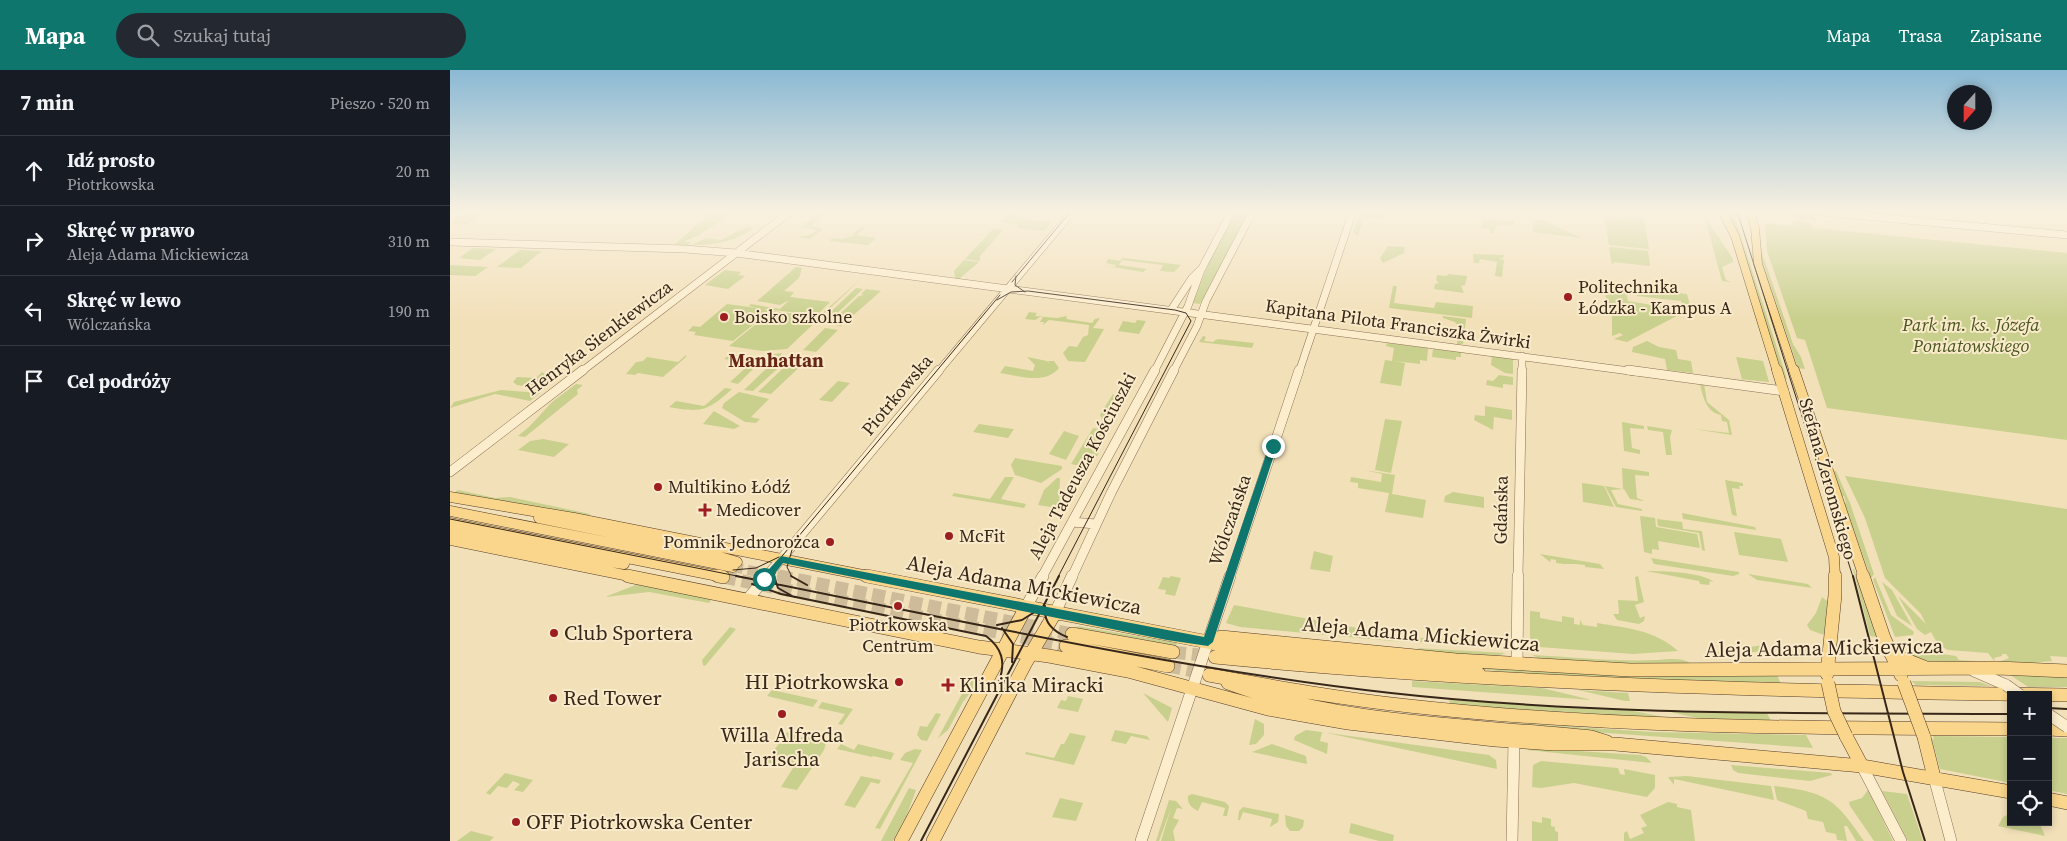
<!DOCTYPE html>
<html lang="pl">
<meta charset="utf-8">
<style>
:root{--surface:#171b24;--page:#242831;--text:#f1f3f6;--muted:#9ea1a6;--line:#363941;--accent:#0f766e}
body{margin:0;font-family:"Source Serif 4",serif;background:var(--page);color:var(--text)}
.controls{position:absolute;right:15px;bottom:15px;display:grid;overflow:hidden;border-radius:0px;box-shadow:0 2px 8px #0003}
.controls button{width:45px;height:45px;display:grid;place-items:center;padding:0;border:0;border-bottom:1px solid var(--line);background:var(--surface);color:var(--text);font:25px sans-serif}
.compass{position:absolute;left:1497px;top:15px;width:45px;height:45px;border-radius:50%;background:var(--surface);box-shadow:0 2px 8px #0003;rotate:201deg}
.stop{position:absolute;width:15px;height:15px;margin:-11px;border:4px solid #0f766e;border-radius:50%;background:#fff}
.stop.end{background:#0f766e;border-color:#fff;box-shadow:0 1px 5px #0008}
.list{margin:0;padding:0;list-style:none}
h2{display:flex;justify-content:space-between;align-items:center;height:65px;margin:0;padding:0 20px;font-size:21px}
h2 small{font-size:16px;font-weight:400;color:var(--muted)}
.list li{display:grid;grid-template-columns:32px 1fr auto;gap:15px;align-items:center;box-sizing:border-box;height:70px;padding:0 20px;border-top:1px solid var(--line)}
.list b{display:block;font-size:19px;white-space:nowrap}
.list p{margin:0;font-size:16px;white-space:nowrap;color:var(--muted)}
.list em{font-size:16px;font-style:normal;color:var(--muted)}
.icon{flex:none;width:28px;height:28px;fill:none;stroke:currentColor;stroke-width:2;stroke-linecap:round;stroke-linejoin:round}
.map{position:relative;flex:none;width:1617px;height:771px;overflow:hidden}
header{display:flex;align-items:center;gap:30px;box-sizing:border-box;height:70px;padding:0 25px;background:var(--accent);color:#fff}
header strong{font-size:24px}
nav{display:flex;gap:28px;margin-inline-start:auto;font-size:18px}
.search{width:350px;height:45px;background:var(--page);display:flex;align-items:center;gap:12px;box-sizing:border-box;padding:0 18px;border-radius:28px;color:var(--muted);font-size:19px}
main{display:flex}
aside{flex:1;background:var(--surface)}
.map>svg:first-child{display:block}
</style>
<header>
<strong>Mapa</strong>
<div class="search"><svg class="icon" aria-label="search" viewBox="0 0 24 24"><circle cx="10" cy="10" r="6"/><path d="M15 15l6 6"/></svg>Szukaj tutaj</div>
<nav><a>Mapa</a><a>Trasa</a><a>Zapisane</a></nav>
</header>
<main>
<aside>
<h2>7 min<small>Pieszo · 520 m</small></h2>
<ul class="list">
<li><svg class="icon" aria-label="ahead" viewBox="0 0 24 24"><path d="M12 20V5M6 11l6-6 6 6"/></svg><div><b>Idź prosto</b><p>Piotrkowska</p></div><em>20 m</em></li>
<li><svg class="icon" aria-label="right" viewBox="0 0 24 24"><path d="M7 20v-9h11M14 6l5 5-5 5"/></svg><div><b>Skręć w prawo</b><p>Aleja Adama Mickiewicza</p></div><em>310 m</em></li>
<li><svg class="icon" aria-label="left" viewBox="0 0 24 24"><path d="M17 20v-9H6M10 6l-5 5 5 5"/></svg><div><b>Skręć w lewo</b><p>Wólczańska</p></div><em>190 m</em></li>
<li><svg class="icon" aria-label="arrive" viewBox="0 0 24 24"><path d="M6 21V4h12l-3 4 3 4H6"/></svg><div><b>Cel podróży</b></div></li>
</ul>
</aside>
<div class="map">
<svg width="1617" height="771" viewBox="0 0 1617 771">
<rect width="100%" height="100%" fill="#f2e0b9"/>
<path fill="#c9d08d" d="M17 141H37L17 154 0 153Z
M263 141H284C273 148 247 169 237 170L234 172H241L238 175H224Z
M368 141 377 142 361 156 373 159 360 169 347 167 360 165 367 160 351 157 365 146 362 145 363 143 352 142Z
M561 141H573L568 148 601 152 594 161 567 158 569 155 549 152Z
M786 141H799L750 234 743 233 761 187Z
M910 141H919L918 145H925L924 141H935L933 149 914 147 908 166 903 162Z
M1275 141H1283L1337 309H1334L1303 211Z
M1343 142 1363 144 1366 151 1354 149 1353 151 1361 154 1363 158 1617 183V370L1377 338 1355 270 1347 268 1317 181 1315 153 1343 156 1342 152 1349 151 1342 145 1345 144Z
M1254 145 1283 189V192L1272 197 1276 210 1281 212 1272 211Z
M1176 146 1194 148 1199 179 1159 175 1154 147 1176 149Z
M1033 148 1064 151V155H1046L1044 163H1040V159L1031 158Z
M1083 150H1092L1132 168 1083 162Z
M1309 152 1311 180 1343 274 1351 287 1355 299 1348 298 1312 190Z
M296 157 304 158C284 172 265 175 242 175L256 168 271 170Z
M411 157 416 158 406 165 426 168 418 175 380 171 382 169 374 168 393 169 405 165 403 164Z
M543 159 553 160 530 186V191L515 189Z
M938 176 955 177 954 183 933 193 930 188Z
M1161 177 1198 181 1200 196 1164 192 1162 195 1159 178Z
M23 178 46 179 30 190 9 188Z
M70 180 92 181 71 198 47 197Z
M1023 184 1054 185 1053 188H1049L1054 190 1052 207 1045 206 1047 192 1030 189 1029 193H1024Z
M673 188 723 194 731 195 724 202 710 201 713 195 672 190 669 195 697 199 693 202 650 195 665 197 666 195 656 193 658 189 670 191Z
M514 190 529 192 509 209 505 208 504 201Z
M0 195 38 197 25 206 0 205Z
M346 197 352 198 349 208 334 221 344 222 340 227 380 232 367 245 314 239 320 241 283 271 244 265 246 262 238 261 243 256 250 257 277 234 307 238 299 236 301 234 330 239 339 230 330 235 307 231Z
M275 200 291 202 288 205 295 206 278 219 255 215Z
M998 204 1017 206 1015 215 1011 216 1014 223 984 219 985 214 989 213 986 210 987 205 997 206Z
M413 207 337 279 312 281 279 276 322 241 368 247Z
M943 216H947L944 233 984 238 986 232 1023 236 1022 248 939 238Z
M406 218 413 219 383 247 378 246 382 248 375 254 369 253Z
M1154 218 1176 221 1178 231 1231 240 1233 236 1240 237V239L1177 272 1164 269 1173 265 1170 263 1162 266V244L1157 233Z
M416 219 431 221 391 256 379 254 409 226 414 225 411 224Z
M1196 219 1237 224 1240 235 1232 234 1231 231 1187 226V221L1196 222Z
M579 242 587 243 585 246 607 248 617 246 616 249 642 253 645 249 650 248 643 258 654 259 635 292 618 291 613 283 619 276 627 277 633 267 638 265 639 255 599 250 593 255 594 252H590L593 247H590L585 250 575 249Z
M993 246 1016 249 1013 274H1007L1008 256 1005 252 993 248Z
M687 250 696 251 689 264 668 261 673 251 685 253Z
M375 258 388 260 366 282 353 280Z
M753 266 756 267 754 271 763 272 767 269V271L768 269 804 273 802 278 749 272Z
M1197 271 1209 277 1226 280 1228 289 1241 291 1243 303 1217 300 1215 289 1182 282 1183 277Z
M937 273 978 278 977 291 970 290V294L944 291 955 293 951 316 930 313 935 290 942 291 944 278 936 276Z
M983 279 1011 282V287H1006V290L982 287Z
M332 283 329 288 337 290 303 321 294 320 317 298 321 288 319 285Z
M280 284 304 288 309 293 288 314 280 312 301 293 274 289Z
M236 285V287L213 307 188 303 185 305 176 304 186 292 193 291 197 287 228 292Z
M1042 286 1063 289V304L1055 303 1041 295Z
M345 287 358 289 321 324 308 322Z
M577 287 597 291 600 294 598 291H604L609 298C595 315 570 306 550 303L555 296 583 301 585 295Z
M1286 287 1313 291 1319 312 1269 307 1292 309Z
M92 302 104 311 94 319 67 315 63 312 67 307 86 308Z
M1049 305 1063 307V315L1053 314V318L1036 315 1037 310 1043 311Z
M388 311 400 313 382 332 369 330Z
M126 314 133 315 127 320 128 324 75 367 68 366 80 356 102 332Z
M1250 314H1254L1257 332 1279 350 1282 365 1244 359 1279 363 1277 352 1272 351 1271 345C1256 342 1253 327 1250 314Z
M275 318 282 319C258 341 252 343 219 337L226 331 254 336Z
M51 320 90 323 80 331 45 324 0 338 4 332Z
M289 322 319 329 301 347 310 349 306 353 295 352 272 338 274 333Z
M663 324 670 332 660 350H653L650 345Z
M1035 336 1062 340V350L1044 347 1043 360 1024 350 1025 345 1035 346Z
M264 341 290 356 284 359 253 354Z
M935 349 952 351 941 403 925 400Z
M1172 352 1194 356V359L1180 358 1182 378 1190 380V384L1174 381Z
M529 354 563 359H564L558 368 523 362Z
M1197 356 1222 360 1220 367 1222 385H1216L1213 362 1198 360Z
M643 358 660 361 653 363 642 381 649 383 647 386 640 385 635 394 638 395 636 397 621 394Z
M614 361 629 366 616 390 599 384Z
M93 369 119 374 104 387 68 380 80 371Z
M565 388 612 396V399L591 413 565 405 561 395Z
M1172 398 1199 402V406L1185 405 1187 428 1195 431 1180 429 1174 419 1161 420 1168 434 1192 439V441L1166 437 1155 416 1173 419Z
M914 400 945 405 942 424 976 430 973 448 935 442 939 423 908 418V413L900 412 901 407 931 412 932 404Z
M1383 401H1386L1400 433 1424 504 1421 508 1394 433H1396L1394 426H1391Z
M1395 406 1617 439V587L1600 586 1602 591 1582 593 1549 592 1559 588 1556 584H1552V586L1544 588 1545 592 1538 583 1498 580 1483 572 1486 571 1481 562 1475 565 1467 559 1448 526 1476 554 1471 544 1435 508 1415 448Z
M555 407H564L551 429 576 434 574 438 502 426 504 423 540 429Z
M607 408H610L609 432 607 438 588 435 594 420Z
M1275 410 1293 413V416H1289L1290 419 1282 418 1287 446 1282 445Z
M1132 413 1154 416 1164 437 1133 432Z
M8 420 45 428 60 427 140 444 138 446 230 464 4 423Z
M1003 422 1034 427V438L994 432 995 426Z
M1232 443 1305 457 1306 460 1233 449Z
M1190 446 1205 448 1206 457 1247 464 1250 478 1208 471 1209 480 1202 479V484L1194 482Z
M1207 449 1232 452 1233 459 1252 461 1255 481 1252 480 1249 463 1208 456Z
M1284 462 1331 469 1338 492 1289 485Z
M864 481 883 486 880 502 860 499Z
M1090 484 1150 494 1154 499 1135 497V495C1123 493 1118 495 1106 493V490L1101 489 1100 492Z
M1201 488 1289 502V504L1283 506 1204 494Z
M1403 499H1404L1427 567 1420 566Z
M1196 501C1212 501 1252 502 1264 512L1260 511 1259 515 1250 514 1249 511Z
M1298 504 1358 514 1362 518 1307 510Z
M721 506 731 508 725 526 715 524 716 520 708 519 713 507 719 508Z
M1188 506 1194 532 1185 535 1190 548 1195 546 1194 551 1189 554 1167 550 1163 544H1169L1168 530 1188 531 1185 507Z
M1425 507 1441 545 1464 562 1463 565 1445 567 1423 510Z
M1432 512 1442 520 1462 556 1447 546Z
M188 514 263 528 259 533 199 522 155 527Z
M1372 527 1378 532 1374 565 1360 560 1357 555 1366 543Z
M784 535 956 567 1040 572 1053 566 1052 572 1042 575 941 571 790 557 776 553Z
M1080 541 1090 542V548L1112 552V546L1124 548V554L1130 555V550L1133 555 1147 557V553C1177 558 1205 560 1228 581L1183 584 1089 577 1080 568Z
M628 556 727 573 726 576 626 558Z
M280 557 286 559 255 596 253 595 252 590Z
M1313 575 1317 580 1278 586 1255 584Z
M967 578 1055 583C1044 590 978 584 967 578Z
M1351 579 1367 580 1356 587 1334 588 1332 583Z
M1483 580 1485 583 1506 586 1509 590 1539 592 1478 591 1459 585Z
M1082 585C1123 587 1166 592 1207 590 1217 589 1234 587 1241 594L1191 595 1092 590Z
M1010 596 1327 605 1331 614C1224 612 1116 612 1010 596Z
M1556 602 1617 606V617H1578Z
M520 609 529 611 513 632 498 660 488 668Z
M962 611 1092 618 1142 630 962 617Z
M1461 611 1530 612 1541 616 1466 615Z
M322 620 368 630 363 637 317 626Z
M1128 620 1178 623 1180 631H1175Z
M693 623 722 638 718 652Z
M618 626 633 629 628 642 607 638 611 630 616 631Z
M999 630 1184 641 1223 649 1000 635Z
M372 632 403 639 392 655 388 654 395 644 368 638Z
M1220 642 1317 643 1321 651 1252 649Z
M486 643 491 644 477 671 471 670 467 665 470 656 477 657Z
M805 649 814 654V665L806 674 799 675Z
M1047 652 1203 662 1356 665 1363 678 1061 656 1047 654Z
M665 660 697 666 700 670 681 666 676 674 661 671Z
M856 660 1039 685 1046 690 1047 699 872 662 870 671 878 673 877 684 844 670 845 666Z
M342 661H348L350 667H363L364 670 374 669 376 673 374 680 347 720 331 717 343 698 316 692 336 663Z
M620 663 636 666 624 695 575 684 576 682 604 688 611 674H614Z
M1483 666 1561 667V713L1490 699 1482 669H1484Z
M1598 668H1617V724L1598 720Z
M391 674 404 680 408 674 444 683 441 690 423 686 422 687 387 679Z
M822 674 856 686 857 694 802 682Z
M1081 678 1190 685 1196 687 1202 693 1077 680Z
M465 679 472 680 430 759 425 758 463 693 450 690 455 683Z
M1091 691 1168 698 1170 704 1175 705 1174 699 1205 705V718L1197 727 1124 713 1091 718 1082 717 1083 695Z
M1281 695 1381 703 1382 705 1360 711 1288 703 1283 700Z
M55 703 83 710 73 722 64 720 70 714 63 711 57 718 48 716 40 725 36 723Z
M411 706 431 710 429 714 421 712 405 738 394 735Z
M1237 706 1321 716 1324 730 1224 709V715L1218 707Z
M1324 716C1376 722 1385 728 1414 771H1406L1397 756H1394L1397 771 1387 770 1386 764 1376 762 1373 752 1358 749 1356 741 1327 730Z
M459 718 466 720 456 747 443 771H431Z
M1418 720 1443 771H1424L1400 736 1399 732 1412 728Z
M1432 721 1457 724 1473 771H1458Z
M742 724 775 732 779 736 777 746H773L775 738 752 732 748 741C741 738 737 733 738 726Z
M610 728 633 733 626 751 602 747Z
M719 730 726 731 733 739 727 738 723 748 729 750 723 761 725 771H711L721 738 709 771H706Z
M1218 732 1227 734V737L1241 740 1245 771H1174V763L1177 761 1180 769 1194 763 1191 758 1197 756 1190 745Z
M793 737 829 744 828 752 820 757 822 749 793 742 790 750H788L789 741Z
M1561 743V752H1589L1595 766 1548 756 1553 747Z
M835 745 854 750 853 757 849 761H840L836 756Z
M1092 747 1101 749V756L1105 757V761L1108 762V771H1082V751L1092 753Z
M901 753 944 765 943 771H929L899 763Z
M21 761 44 767 40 771H7Z"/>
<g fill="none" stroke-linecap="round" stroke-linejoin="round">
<path stroke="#cdbb99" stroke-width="10" stroke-dasharray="10 5" stroke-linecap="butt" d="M283 497 335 507"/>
<path stroke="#cdbb99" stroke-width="13" stroke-dasharray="13 6" stroke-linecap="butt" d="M329 506 622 564
M273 507 616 576
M723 582 759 586
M718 596 754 603"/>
<g stroke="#8a6f53" stroke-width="8">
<path id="minor-far2" d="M1361 141 1617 165
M0 172 235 179 286 183 1187 302
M721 240 742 208 750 200
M131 302 341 141
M488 302 623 141
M704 302 738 236 751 200 782 141
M723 302 747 256 756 231 803 141
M849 302 903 141
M1072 302V286"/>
</g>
<g stroke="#8a6f53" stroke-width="10">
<path id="minor-far1" d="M1178 300 1334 321
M0 402 133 300
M622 452 646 454
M316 507 489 300
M592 507 705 300
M622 507 661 423 724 300
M780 507 849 300
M1068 507 1072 300"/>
</g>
<g stroke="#8a6f53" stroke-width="12">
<path id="minor" d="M297 530 317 506
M576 537 593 506
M605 543 622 506
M1067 594 1068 506
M1524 601 1556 615
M1412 696 1451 771
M1484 707 1501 771
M691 771 780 506
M1062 771 1064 671"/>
</g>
<g stroke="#563d28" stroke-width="9">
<path id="major-far2" d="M1272 141 1285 166 1327 302
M1300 141 1305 158 1308 194 1344 302"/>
</g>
<g stroke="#563d28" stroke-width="11">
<path id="major-far1" d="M1327 300 1384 487 1385 507
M1344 300 1414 507
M0 427 124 448 423 507
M0 441 283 497
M89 448 247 480 287 492
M0 453 273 507
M0 463 119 486 174 494
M0 470 184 507"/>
</g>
<g stroke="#563d28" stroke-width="14">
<path id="major" d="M178 506 529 577 599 586 678 601 818 639 898 653 1045 670 1104 674H1165L1412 696 1561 722
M268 506 273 507
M417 506 758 572 771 567 1006 590 1180 600 1546 598 1617 601
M1413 506 1434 568 1451 605
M622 564 723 582
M758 572 769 575 951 592 1029 604
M616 576 718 596
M1441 584 1474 597
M765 587C1049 615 1332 621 1617 625
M1377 604 1385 525V506
M759 605C825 617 892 629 959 636 1159 658 1360 658 1561 659
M778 613C888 654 1024 655 1141 667L1157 672
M1598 659 1617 660
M1396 666 1412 696
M1474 667 1484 707
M1598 729 1617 733
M451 771 576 537
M483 771 575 594 605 543"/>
</g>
<use href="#minor-far2" stroke="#fcedcd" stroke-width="7"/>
<use href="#minor-far1" stroke="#fcedcd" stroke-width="9"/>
<use href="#minor" stroke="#fcedcd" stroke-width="11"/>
<use href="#major-far2" stroke="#fad68c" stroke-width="8"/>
<use href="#major-far1" stroke="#fad68c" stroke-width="10"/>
<use href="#major" stroke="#fad68c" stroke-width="13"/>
<path stroke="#372719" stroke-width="1" d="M1287 141 1403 507
M566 206 565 215 575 222
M562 212 621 141
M547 230 561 222 578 221 725 240 736 243 741 251 608 507
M0 449 292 507
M342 480 337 497 342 507
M283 500 306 498 329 487
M324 507 328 491 550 225"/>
<path stroke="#372719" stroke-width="2" d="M286 506C503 549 721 598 941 623 1147 646 1354 643 1561 644
M324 506 328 518 344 527
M341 506 357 515
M1403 506 1453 702 1475 771
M302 514 331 524 536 566C552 578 556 592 549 611
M595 536C593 552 602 561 617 567
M547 555 572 550 591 538
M552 558 563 574 562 592
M1598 638 1617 639
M471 771 609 506"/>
<g stroke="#8a6f53" stroke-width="12" stroke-linecap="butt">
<path id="minor-bridge" d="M1556 615 1570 625
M1598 644 1617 657"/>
</g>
<g stroke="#563d28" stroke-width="14" stroke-linecap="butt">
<path id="major-bridge" d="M1378 613 1384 641 1396 666
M1454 613 1474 667"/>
</g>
<use href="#minor-bridge" stroke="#fcedcd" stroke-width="11"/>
<use href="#major-bridge" stroke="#fad68c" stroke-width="13"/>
</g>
<linearGradient id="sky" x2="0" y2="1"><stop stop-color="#8bb9d4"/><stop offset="0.57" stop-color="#f9f1e0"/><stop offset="1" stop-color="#f9f1e0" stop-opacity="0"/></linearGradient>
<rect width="1617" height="249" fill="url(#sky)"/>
<path fill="#0f766e" d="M823 373 827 376 763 572 758 576 717 570 333 493 318 512 314 513 310 509 331 486 754 567 819 376Z"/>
<g fill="#9e1d20" stroke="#f9eaca" stroke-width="2">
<circle cx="1118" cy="227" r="5"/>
<circle cx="274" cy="247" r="5"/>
<circle cx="208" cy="417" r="5"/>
<path d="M252.5 432.5h5v5h5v5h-5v5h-5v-5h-5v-5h5z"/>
<circle cx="499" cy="466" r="5"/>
<circle cx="380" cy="472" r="5"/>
<circle cx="448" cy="536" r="5"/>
<circle cx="104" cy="563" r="5"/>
<circle cx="449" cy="612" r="5"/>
<path d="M495.5 607.5h5v5h5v5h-5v5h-5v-5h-5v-5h5z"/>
<circle cx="103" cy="628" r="5"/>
<circle cx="332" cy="644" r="5"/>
<circle cx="66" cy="752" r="5"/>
</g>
<g text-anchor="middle" stroke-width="4" stroke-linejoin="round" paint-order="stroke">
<g font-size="18" fill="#372719" stroke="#f9eaca" text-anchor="start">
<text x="1128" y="223">Politechnika<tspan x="1128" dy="21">Łódzka - Kampus A</tspan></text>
<text x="284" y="253">Boisko szkolne</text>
<text x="218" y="423">Multikino Łódź</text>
<text x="266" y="446">Medicover</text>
<text x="509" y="472">McFit</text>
<text x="370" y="478" text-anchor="end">Pomnik Jednorożca</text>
<text x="448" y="561" text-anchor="middle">Piotrkowska<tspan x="448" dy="21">Centrum</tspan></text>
</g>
<g font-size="18" fill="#372719" stroke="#f9eaca">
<text transform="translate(948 254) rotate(8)" y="6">Kapitana Pilota Franciszka Żwirki</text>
<text transform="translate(149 268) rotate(-37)" y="6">Henryka Sienkiewicza</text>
<text transform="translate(447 325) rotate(-50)" y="6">Piotrkowska</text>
<text transform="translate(632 396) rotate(-62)" y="6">Aleja Tadeusza Kościuszki</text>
<text transform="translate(1378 409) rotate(74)" y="6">Stefana Żeromskiego</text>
<text transform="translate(1051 440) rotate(-89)" y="6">Gdańska</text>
<text transform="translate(780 450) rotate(-71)" y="6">Wólczańska</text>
</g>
<g font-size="18" font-style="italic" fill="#48551e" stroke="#f9eaca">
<text x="1521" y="261">Park im. ks. Józefa<tspan x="1521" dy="21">Poniatowskiego</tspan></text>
</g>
<g font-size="19" font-weight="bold" fill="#672515" stroke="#f9eaca">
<text x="326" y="297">Manhattan</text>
</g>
<g font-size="21" fill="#372719" stroke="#f9eaca">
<text transform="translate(574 515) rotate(11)" y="7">Aleja Adama Mickiewicza</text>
<text transform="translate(971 564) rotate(5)" y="7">Aleja Adama Mickiewicza</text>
<text transform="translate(1374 578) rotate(-1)" y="7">Aleja Adama Mickiewicza</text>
</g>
<g font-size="21" fill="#372719" stroke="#f9eaca" text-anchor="start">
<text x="114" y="570">Club Sportera</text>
<text x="439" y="619" text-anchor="end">HI Piotrkowska</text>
<text x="509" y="622">Klinika Miracki</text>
<text x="113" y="635">Red Tower</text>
<text x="332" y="672" text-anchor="middle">Willa Alfreda<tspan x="332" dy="24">Jarischa</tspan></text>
<text x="76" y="759">OFF Piotrkowska Center</text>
</g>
</g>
</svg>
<div class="controls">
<button>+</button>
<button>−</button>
<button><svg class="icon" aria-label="locate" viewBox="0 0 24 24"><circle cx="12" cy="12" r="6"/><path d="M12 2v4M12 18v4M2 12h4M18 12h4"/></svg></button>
</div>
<svg class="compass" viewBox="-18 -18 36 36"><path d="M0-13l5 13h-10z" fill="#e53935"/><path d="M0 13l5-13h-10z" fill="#9ea1a6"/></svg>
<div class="stop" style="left:314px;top:509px"></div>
<div class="stop end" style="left:823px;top:376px"></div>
</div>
</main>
